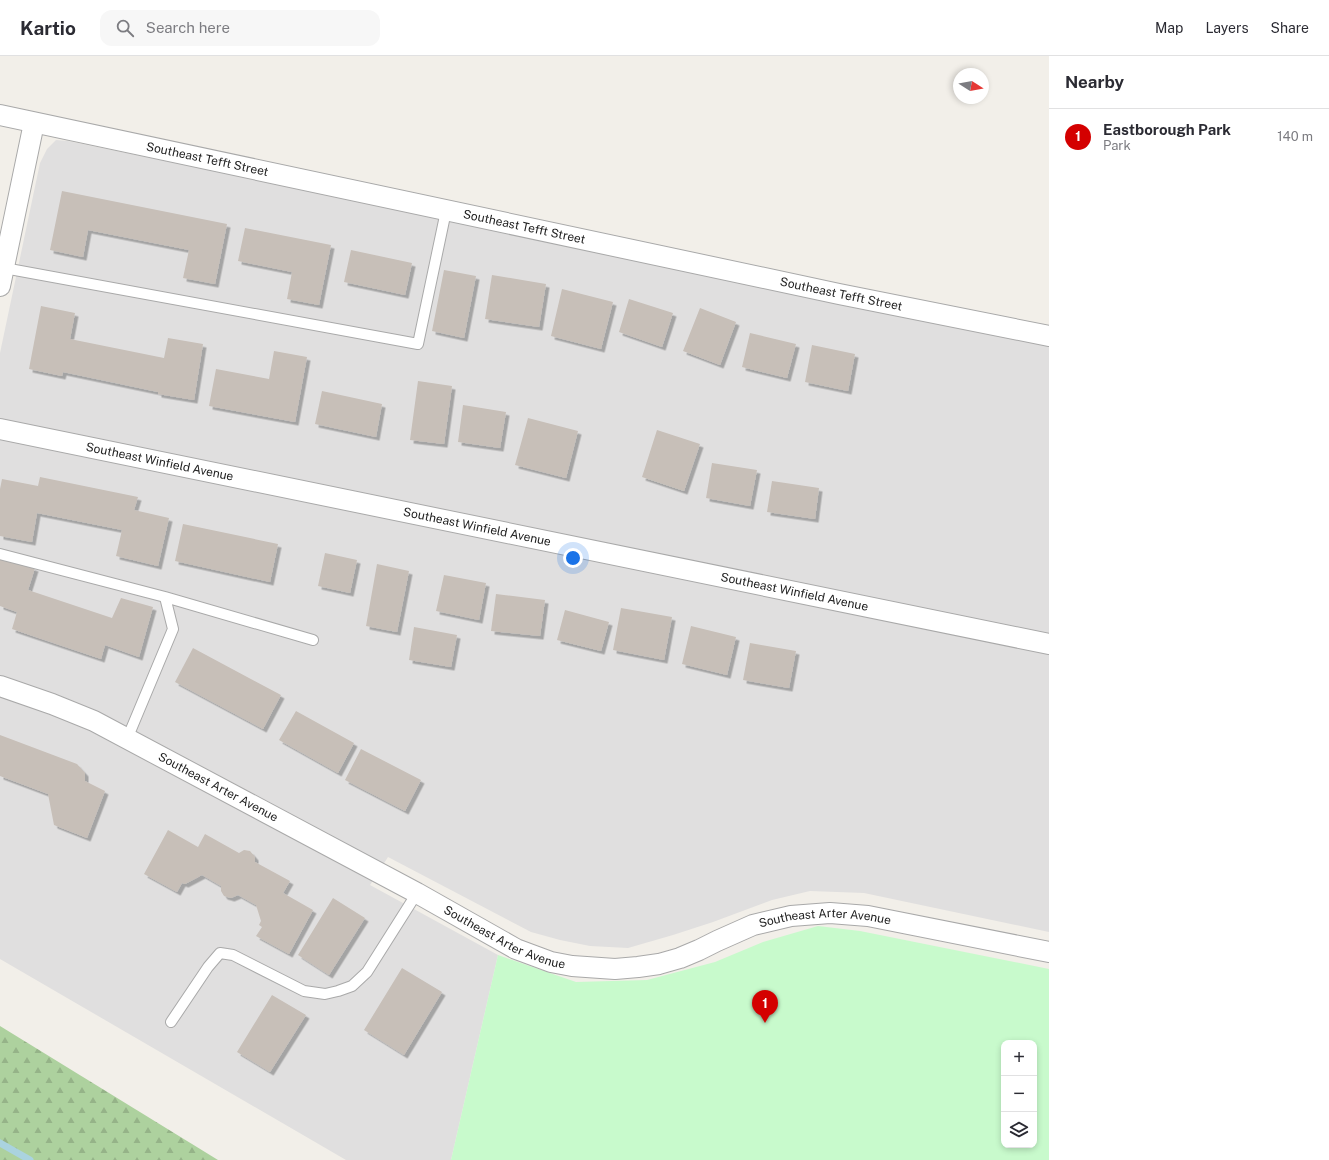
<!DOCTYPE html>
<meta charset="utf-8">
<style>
:root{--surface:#fff;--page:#f7f7f7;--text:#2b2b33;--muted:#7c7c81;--line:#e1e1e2;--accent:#d40000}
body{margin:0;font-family:"Public Sans",sans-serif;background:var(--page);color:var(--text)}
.controls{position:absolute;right:12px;bottom:12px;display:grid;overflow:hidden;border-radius:8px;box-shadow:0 2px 6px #0003}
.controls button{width:36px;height:36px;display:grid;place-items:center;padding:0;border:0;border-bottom:1px solid var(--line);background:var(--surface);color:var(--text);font:20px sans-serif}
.compass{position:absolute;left:953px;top:12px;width:36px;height:36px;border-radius:50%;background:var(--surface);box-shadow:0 2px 6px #0003;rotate:101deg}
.you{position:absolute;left:573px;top:502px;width:14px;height:14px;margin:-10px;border:3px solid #fff;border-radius:50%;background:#1a73e8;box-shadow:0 0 0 6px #1a73e833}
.badge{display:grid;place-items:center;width:26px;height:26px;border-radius:50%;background:var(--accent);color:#fff;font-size:13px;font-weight:700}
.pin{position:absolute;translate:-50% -33px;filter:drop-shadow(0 1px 2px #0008)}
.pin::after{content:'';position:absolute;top:21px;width:14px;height:12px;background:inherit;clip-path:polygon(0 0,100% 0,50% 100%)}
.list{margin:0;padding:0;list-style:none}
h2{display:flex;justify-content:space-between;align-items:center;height:52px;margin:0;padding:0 16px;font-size:17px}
h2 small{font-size:13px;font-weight:400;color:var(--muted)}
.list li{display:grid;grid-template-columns:26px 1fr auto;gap:12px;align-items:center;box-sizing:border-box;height:56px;padding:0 16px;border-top:1px solid var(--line)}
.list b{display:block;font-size:15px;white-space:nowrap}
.list p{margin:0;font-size:13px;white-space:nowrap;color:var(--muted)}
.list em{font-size:13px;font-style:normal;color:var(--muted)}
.icon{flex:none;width:22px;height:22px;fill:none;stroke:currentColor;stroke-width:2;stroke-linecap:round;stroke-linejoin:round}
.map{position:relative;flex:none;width:1049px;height:1104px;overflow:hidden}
header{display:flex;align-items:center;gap:24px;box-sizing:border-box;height:56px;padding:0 20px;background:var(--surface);border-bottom:1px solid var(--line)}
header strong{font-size:19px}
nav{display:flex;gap:22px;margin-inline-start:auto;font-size:14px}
.search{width:280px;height:36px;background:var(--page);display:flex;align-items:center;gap:10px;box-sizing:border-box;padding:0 14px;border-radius:12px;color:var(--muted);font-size:15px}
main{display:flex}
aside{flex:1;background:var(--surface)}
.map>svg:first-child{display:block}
</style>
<header>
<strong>Kartio</strong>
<div class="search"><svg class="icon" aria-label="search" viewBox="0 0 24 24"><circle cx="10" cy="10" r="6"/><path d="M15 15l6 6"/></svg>Search here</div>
<nav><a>Map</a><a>Layers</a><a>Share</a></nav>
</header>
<main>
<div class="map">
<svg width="1049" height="1104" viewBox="0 0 1049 1104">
<defs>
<pattern id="forest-firs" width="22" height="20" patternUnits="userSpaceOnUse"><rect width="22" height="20" fill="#add19e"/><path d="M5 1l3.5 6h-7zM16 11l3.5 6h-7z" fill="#95b388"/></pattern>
<filter id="shadow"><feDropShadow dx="3.5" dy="3.5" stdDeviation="0" flood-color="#0004"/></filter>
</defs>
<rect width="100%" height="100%" fill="#f2efe9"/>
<path fill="#e0dfdf" d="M56 84 68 85 488 171 1049 289V876L864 837 810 835 772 844 713 866 673 879 628 892 590 890 560 884 531 876 388 801 370 829 498 899 451 1104H346L0 903V297L40 107 47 93Z"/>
<path fill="url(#forest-firs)" d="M0 970 218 1104H0Z"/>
<path fill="#c8facc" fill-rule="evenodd" d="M818 870 860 875 1049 913V1104H451L498 899 576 926 647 924 715 906 763 886ZM1004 987H1034V1089H1004Z"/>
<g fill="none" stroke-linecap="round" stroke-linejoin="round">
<path stroke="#aad3df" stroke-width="7" d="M0 1087 30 1104"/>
</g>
<path fill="#c7bfb8" filter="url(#shadow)" d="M62 135 227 168 215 228 183 222 189 194 88 174 83 201 50 194Z
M245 172 331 189 319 249 287 243 292 216 238 205Z
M351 194 412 207 405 239 344 226Z
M444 214 476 220 464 282 432 275Z
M492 219 546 228 539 271 485 263Z
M562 233 613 246 601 293 551 280Z
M629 243 673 257 662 291 619 276Z
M41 250 75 257 70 283 164 302 168 282 203 288 194 344 158 338V336L63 316 62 320 29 313Z
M700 252 736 266 720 309 683 295Z
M750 277 796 288 787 322 742 311Z
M812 289 855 298 848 335 805 326Z
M274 295 307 301 295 366 209 350 216 313 269 323Z
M418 325 452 330 444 388 410 384Z
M322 335 382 348 376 381 315 368Z
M463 349 506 356 500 392 458 386Z
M528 362 578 375 566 422 515 409Z
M657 374 700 388 684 435 642 421Z
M712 407 757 414 750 450 706 442Z
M40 421 138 441 134 454 169 462 158 510 116 500 122 474 37 457 32 486 0 480V433L2 423 38 430Z
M772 425 819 432 815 463 767 456Z
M183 468 278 488 270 526 175 505Z
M325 497 357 504 350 537 318 530Z
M0 501 35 512 28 534 112 562 121 542 153 551 139 601 105 589 101 603 12 573 17 556 0 550Z
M377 508 409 515 397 576 366 570Z
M444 519 486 527 479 564 436 555Z
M496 538 545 544 540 580 491 575Z
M621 552 672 561 664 604 613 594Z
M565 554 609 566 601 595 557 584Z
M691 570 736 581 727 619 682 608Z
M414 571 457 579 451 611 409 604Z
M750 587 796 595 789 632 743 624Z
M193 592 281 639 263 673 175 626Z
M296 655 354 687 338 717 279 684Z
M0 679 77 708 85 717V725L105 735 87 782 54 769 48 738 0 720Z
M361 693 421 724 405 755 345 724Z
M168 774 198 791 205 778 239 797 244 794 250 795 255 801V806L290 825 283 837 313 854 289 898 256 880 262 871 259 869 261 865 256 849 238 839 231 842 224 840 221 835V830L202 819 185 828 182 827 177 836 144 818Z
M333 842 365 862 329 919 298 899Z
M402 912 442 936 404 999 364 974Z
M272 939 306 959 270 1016 237 996Z"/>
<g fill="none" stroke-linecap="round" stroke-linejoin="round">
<g stroke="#a9a9a9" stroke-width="12">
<path id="lane" d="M4 212 418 288 446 155
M0 498 165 541 173 573 127 683
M165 541 313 584
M171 966 208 911 220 897 233 899 304 935 325 938 338 935 352 930 367 916 417 837"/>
</g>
<g stroke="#a9a9a9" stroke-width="22">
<g id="street">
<path id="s1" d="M0 59 839 238 1049 280"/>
<path d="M0 230 34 67"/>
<path id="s2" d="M0 373 1049 588"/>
<path id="s3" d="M0 630 52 648 94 665 417 837 516 893 551 906 572 910 615 913 638 911 659 908 680 902 699 894 717 885 753 869 791 860 830 857 868 860 1049 896"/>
</g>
</g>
<use href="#lane" stroke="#fff" stroke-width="10"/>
<use href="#street" stroke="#fff" stroke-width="20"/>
</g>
<g text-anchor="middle" stroke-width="4" stroke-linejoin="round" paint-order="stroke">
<g font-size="12" fill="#222" stroke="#fff">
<text dy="4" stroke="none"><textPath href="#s1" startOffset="212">Southeast Tefft Street</textPath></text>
<text dy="4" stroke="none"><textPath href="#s1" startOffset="536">Southeast Tefft Street</textPath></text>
<text dy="4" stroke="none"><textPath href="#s1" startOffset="860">Southeast Tefft Street</textPath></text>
<text dy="4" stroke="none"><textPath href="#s2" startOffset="163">Southeast Winfield Avenue</textPath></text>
<text dy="4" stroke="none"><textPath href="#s2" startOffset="487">Southeast Winfield Avenue</textPath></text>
<text dy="4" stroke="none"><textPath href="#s2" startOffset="811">Southeast Winfield Avenue</textPath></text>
<text dy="4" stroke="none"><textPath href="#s3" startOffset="241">Southeast Arter Avenue</textPath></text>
<text dy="4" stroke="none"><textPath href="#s3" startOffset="901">Southeast Arter Avenue</textPath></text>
<text dy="4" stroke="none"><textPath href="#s3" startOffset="565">Southeast Arter Avenue</textPath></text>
</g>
</g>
</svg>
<div class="controls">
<button>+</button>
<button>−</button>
<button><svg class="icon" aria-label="layers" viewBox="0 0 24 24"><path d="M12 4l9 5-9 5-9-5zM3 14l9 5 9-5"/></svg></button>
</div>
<svg class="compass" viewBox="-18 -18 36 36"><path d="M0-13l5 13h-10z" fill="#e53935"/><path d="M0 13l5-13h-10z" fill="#7c7c81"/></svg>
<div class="you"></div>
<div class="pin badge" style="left:765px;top:967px">1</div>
</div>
<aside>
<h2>Nearby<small></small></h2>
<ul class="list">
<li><span class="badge">1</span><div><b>Eastborough Park</b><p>Park</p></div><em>140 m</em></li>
</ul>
</aside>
</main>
